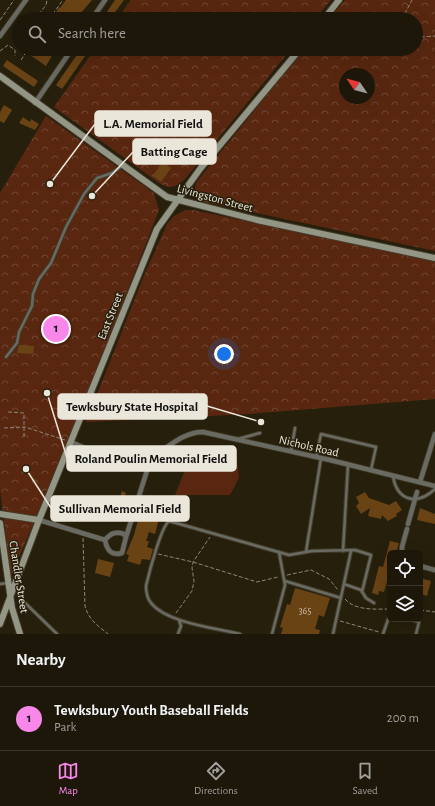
<!DOCTYPE html>
<style>
:root{--surface:#1c1709;--page:#292417;--text:#f1f3f6;--muted:#a09f9c;--line:#3a362a;--accent:#f987e9}
body{margin:0;font-family:"Alegreya Sans",sans-serif;background:var(--page);color:var(--text)}
.controls{position:absolute;right:12px;bottom:12px;display:grid;overflow:hidden;border-radius:6px;box-shadow:0 4px 16px #0002}
.controls button{width:36px;height:36px;display:grid;place-items:center;padding:0;border:0;border-bottom:1px solid var(--line);background:var(--surface);color:var(--text);font:20px sans-serif}
.compass{position:absolute;left:339px;top:68px;width:36px;height:36px;border-radius:50%;background:var(--surface);box-shadow:0 4px 16px #0002;rotate:305deg}
.you{position:absolute;left:224px;top:354px;width:14px;height:14px;margin:-10px;border:3px solid #fff;border-radius:50%;background:#1a73e8;box-shadow:0 0 0 6px #1a73e833}
.badge{display:grid;place-items:center;width:26px;height:26px;border-radius:50%;background:var(--accent);color:#111;font-size:13px;font-weight:700}
.pin{position:absolute;translate:-50% -50%;border:2px solid #fff;box-shadow:0 1px 4px #0006}
.list{margin:0;padding:0;list-style:none}
h2{display:flex;justify-content:space-between;align-items:center;height:52px;margin:0;padding:0 16px;font-size:17px}
h2 small{font-size:13px;font-weight:400;color:var(--muted)}
.list li{display:grid;grid-template-columns:26px 1fr auto;gap:12px;align-items:center;box-sizing:border-box;height:64px;padding:0 16px;border-top:1px solid var(--line)}
.list b{display:block;font-size:15px;white-space:nowrap}
.list p{margin:0;font-size:13px;white-space:nowrap;color:var(--muted)}
.list em{font-size:13px;font-style:normal;color:var(--muted)}
.icon{flex:none;width:22px;height:22px;fill:none;stroke:currentColor;stroke-width:2;stroke-linecap:round;stroke-linejoin:round}
.map{position:relative;flex:none;width:435px;height:634px;overflow:hidden}
.search{position:absolute;background:var(--surface);box-shadow:0 4px 16px #0002;left:12px;right:12px;top:12px;height:44px;display:flex;align-items:center;gap:10px;box-sizing:border-box;padding:0 14px;border-radius:22px;color:var(--muted);font-size:15px}
.sheet{height:116px;background:var(--surface)}
nav{display:flex;justify-content:space-around;align-items:center;box-sizing:border-box;height:56px;border-top:1px solid var(--line);background:var(--surface);font-size:11px;color:var(--muted)}
nav a{display:grid;justify-items:center;gap:2px}
nav .on{color:var(--accent)}
.map>svg:first-child{display:block}
</style>
<div class="map">
<svg width="435" height="634" viewBox="0 0 435 634">
<defs>
<pattern id="park-crowns" width="20" height="18" patternUnits="userSpaceOnUse"><rect width="20" height="18" fill="#592710"/><path d="M2 6a3 3 0 1 1 6 0M12 15a3 3 0 1 1 6 0" fill="none" stroke="#714632"/></pattern>
</defs>
<rect width="100%" height="100%" fill="#261f0c"/>
<path fill="#592710" d="M199 445 236 449 239 478 230 495H175L192 452Z"/>
<path fill="url(#park-crowns)" fill-rule="evenodd" d="M131 0H331L315 19H117Z
M345 0H435V251L205 202C195 198 192 189 198 180L304 49H416V19H329ZM345 74H369V98H345Z
M95 49H291L185 179C176 187 170 190 159 183L54 107Z
M46 116 154 193 159 210 71 435 11 576 0 490V193Z
M185 210H193L435 261V399L249 414 86 422 145 273 167 224 174 216Z"/>
<path fill="#6a4315" d="M66 0H92L76 19H52L59 7 60 8Z
M115 0H124L110 19H102Z
M30 49H56L46 66 27 53Z
M81 49H90L62 89 56 85Z
M7 60 38 81 34 87 3 66Z
M4 105 12 110 4 123 0 121V112Z
M23 117 30 122 31 119 39 124 35 130 19 123Z
M176 152 189 160 185 167 172 159Z
M162 162 171 168 161 182 153 176Z
M19 345 34 346 33 354 17 353Z
M122 491 126 493 124 498 129 500 127 506 118 503Z
M365 492 369 498 389 505 396 501 402 510 396 514 397 516 388 521 382 515 381 519 368 516 370 508 361 514 356 506 359 503 356 497Z
M142 505 155 507 154 509 161 511 155 534 149 532 146 541H149L147 547 153 549 150 560 142 559 140 565 127 561 129 555 126 554 134 535Z
M420 508 435 514V524L417 520Z
M390 541 399 543 396 553H390V571L384 592 379 591 378 595 372 593 379 566 383 567Z
M98 559 114 563 110 577 95 573Z
M420 578 431 581 427 596 420 594Z
M295 588 330 598 324 617 319 615 315 629 320 630 319 634H281L283 628 280 627 287 604 290 605Z"/>
<g fill="none" stroke-linecap="round" stroke-linejoin="round">
<g stroke="#423b29" stroke-width="4.5">
<path id="lane" d="M6 357 17 343 19 332 32 306 33 294 39 279 51 263 66 227 84 194 97 178 112 173 122 166
M238 439 260 433
M291 451 295 428
M316 457 321 434 376 447 371 470
M393 476C397 501 417 506 435 489
M343 551 348 465
M306 552 321 458
M285 581 341 598
M0 584 8 583
M344 584 361 590 366 598 374 603
M20 598 57 634
M408 619 419 622 416 634
M178 634 181 626 179 620
M240 634C216 628 167 623 151 603 147 598 146 592 146 586 149 573 161 527 169 521L289 555 312 551 355 550 371 555 362 592
M272 634 285 585 279 552
M333 634 351 551
M383 634 390 614"/>
</g>
<g stroke="#423b29" stroke-width="6">
<path id="street" d="M92 19 105 0
M0 36 26 0
M35 103 72 49
M71 442C83 447 117 464 128 464 157 464 174 432 203 432L330 460 435 486
M420 482 435 434
M39 520 105 540C107 550 111 556 122 553L126 537 124 534C116 531 111 533 105 540
M408 524 417 492
M126 537 151 458
M402 553V547L407 529
M420 566 435 570"/>
</g>
<g stroke="#423b29" stroke-width="8">
<path id="secondary" d="M324 19 339 0
M0 76 167 197 257 220 435 258
M0 514 39 520
M0 523 12 608 20 634
M0 624 39 520 157 229 200 169 300 49"/>
</g>
<path stroke="#8d8778" stroke-width="1" stroke-dasharray="4 2" stroke-linecap="butt" d="M42 12 51 19
M340 17 344 19
M35 19 46 5 47 0
M49 19 63 0
M389 19H401
M402 19 412 0
M0 20 14 0
M416 33 422 37 435 36
M0 51 8 45 15 50V56
M21 60 28 49
M8 412 24 413V438
M4 428 25 427 65 440
M83 538 85 606C88 619 98 626 108 634
M158 554 193 562 257 582 278 577
M287 575 311 570 329 579 338 590
M345 599C355 611 376 609 390 609
M420 610 435 612
M176 613 192 591 194 581 192 568 193 562 210 537
M340 621 379 632"/>
<use href="#lane" stroke="#696a61" stroke-width="2.5"/>
<use href="#street" stroke="#696a61" stroke-width="4.5"/>
<use href="#secondary" stroke="#939585" stroke-width="6"/>
</g>
<g text-anchor="middle" stroke-width="3" stroke-linejoin="round" paint-order="stroke">
<g font-size="10" fill="#cbbda9">
<text x="305" y="614">365</text>
</g>
<g font-size="12" fill="#ebe6da" stroke="#261f0c">
<text transform="translate(215 198) rotate(15)" y="4">Livingston Street</text>
<text transform="translate(110 316) rotate(-68)" y="4">East Street</text>
<text transform="translate(309 446) rotate(13)" y="4">Nichols Road</text>
<text transform="translate(19 577) rotate(81)" y="4">Chandler Street</text>
</g>
</g>
<path fill="none" stroke="#ebe6da" stroke-width="1.5" d="M50 184L95 124M92 196L133 152M261 422L207 406M47 393L67 458M26 469L51 508"/>
<g fill="#ebe6da" stroke="#261f0c" stroke-width="1.5">
<circle cx="50" cy="184" r="4"/>
<circle cx="92" cy="196" r="4"/>
<circle cx="261" cy="422" r="4"/>
<circle cx="47" cy="393" r="4"/>
<circle cx="26" cy="469" r="4"/>
</g>
<g fill="#ebe6da" stroke="#ebe6da" stroke-width="1.5">
<rect x="95" y="111" width="116" height="25" rx="4"/>
<rect x="133" y="139" width="83" height="25" rx="4"/>
<rect x="58" y="394" width="149" height="25" rx="4"/>
<rect x="67" y="446" width="169" height="25" rx="4"/>
<rect x="51" y="496" width="138" height="25" rx="4"/>
</g>
<g font-size="13" text-anchor="middle" font-weight="bold" fill="#111">
<text x="153" y="128">L.A. Memorial Field</text>
<text x="174" y="156">Batting Cage</text>
<text x="132" y="411">Tewksbury State Hospital</text>
<text x="151" y="463">Roland Poulin Memorial Field</text>
<text x="120" y="513">Sullivan Memorial Field</text>
</g>
</svg>
<div class="controls">
<button><svg class="icon" aria-label="locate" viewBox="0 0 24 24"><circle cx="12" cy="12" r="6"/><path d="M12 2v4M12 18v4M2 12h4M18 12h4"/></svg></button>
<button><svg class="icon" aria-label="layers" viewBox="0 0 24 24"><path d="M12 4l9 5-9 5-9-5zM3 14l9 5 9-5"/></svg></button>
</div>
<svg class="compass" viewBox="-18 -18 36 36"><path d="M0-13l5 13h-10z" fill="#e53935"/><path d="M0 13l5-13h-10z" fill="#a09f9c"/></svg>
<div class="you"></div>
<div class="pin badge" style="left:56px;top:329px">1</div>
<div class="search"><svg class="icon" aria-label="search" viewBox="0 0 24 24"><circle cx="10" cy="10" r="6"/><path d="M15 15l6 6"/></svg>Search here</div>
</div>
<section class="sheet">
<h2>Nearby<small></small></h2>
<ul class="list">
<li><span class="badge">1</span><div><b>Tewksbury Youth Baseball Fields</b><p>Park</p></div><em>200 m</em></li>
</ul>
</section>
<nav>
<a class="on"><svg class="icon" aria-label="map" viewBox="0 0 24 24"><path d="M3 6l6-2 6 2 6-2v14l-6 2-6-2-6 2zM9 4v14M15 6v14"/></svg>Map</a>
<a><svg class="icon" aria-label="directions" viewBox="0 0 24 24"><path d="M12 3l9 9-9 9-9-9zM9 14v-3h6M13 9l2 2-2 2"/></svg>Directions</a>
<a><svg class="icon" aria-label="saved" viewBox="0 0 24 24"><path d="M7 4h10v16l-5-4-5 4z"/></svg>Saved</a>
</nav>
